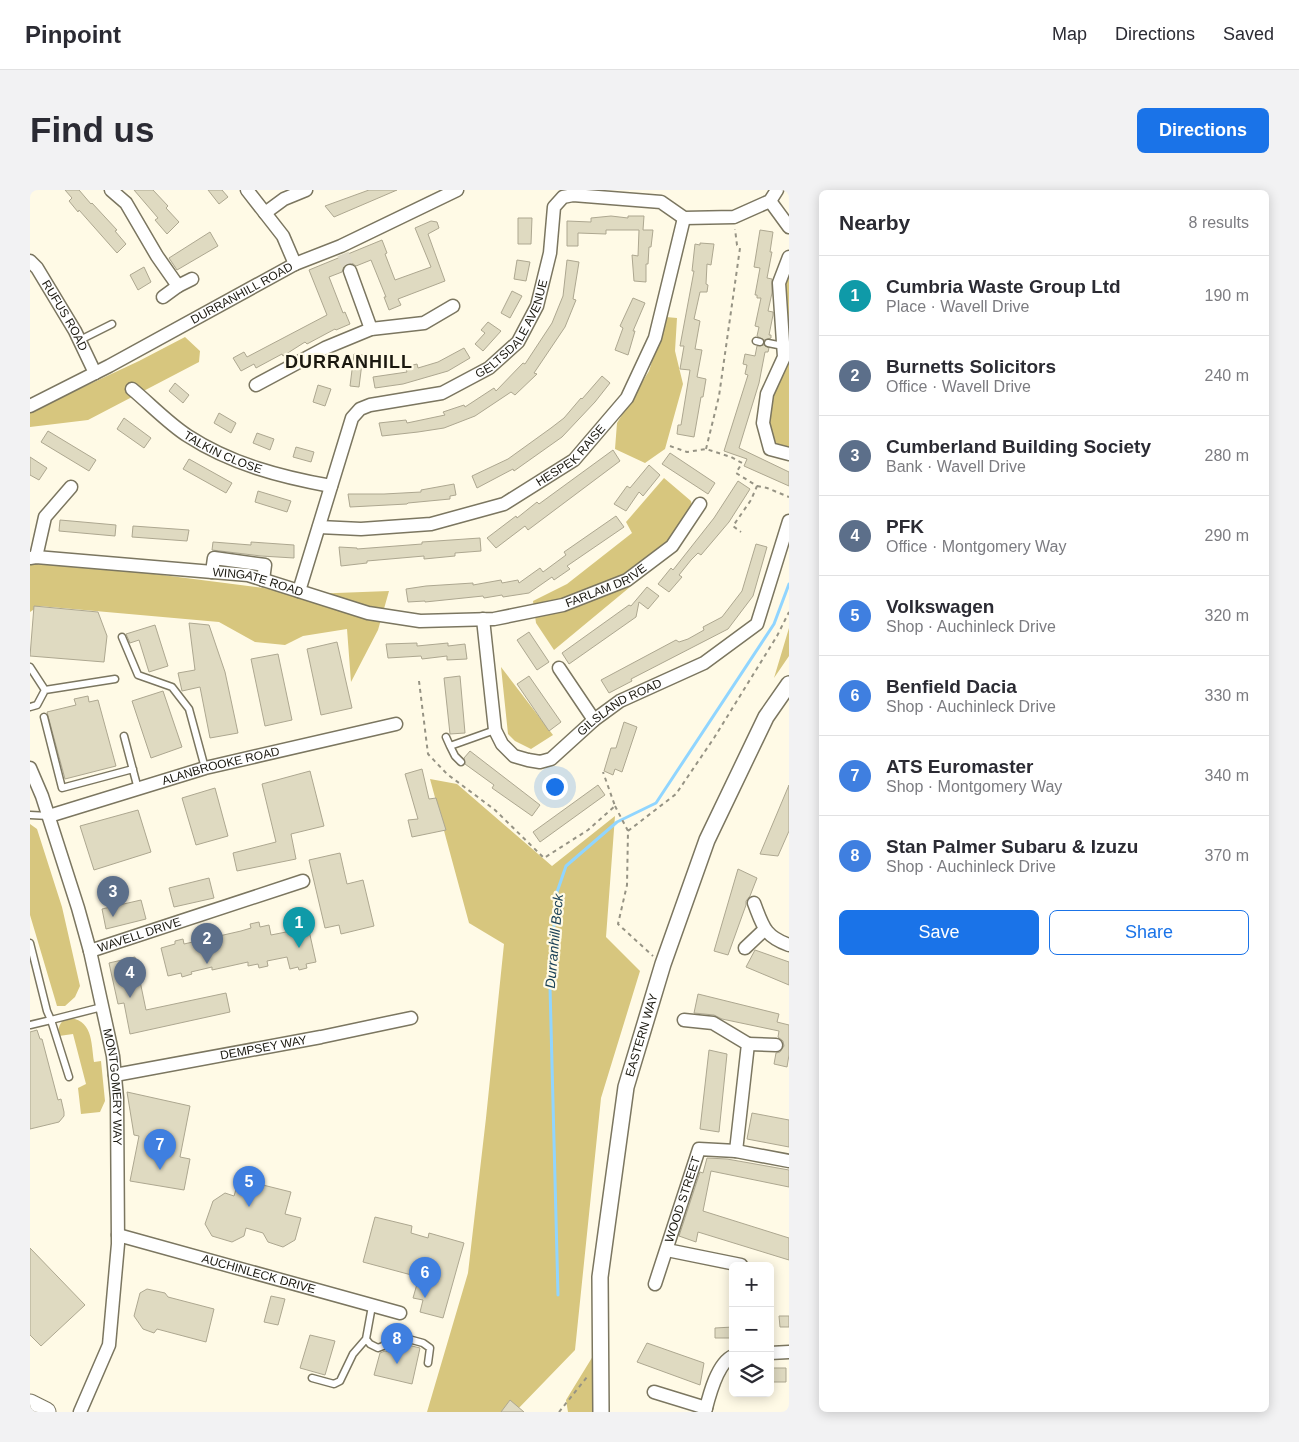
<!DOCTYPE html>
<meta charset="utf-8">
<style>
:root{--surface:#fff;--page:#f2f2f3;--text:#2b2b33;--muted:#7c7c81;--line:#e1e1e2;--accent:#1a73e8}
body{margin:0;font-family:Arial,sans-serif;background:var(--page);color:var(--text)}
.controls{position:absolute;right:15px;bottom:15px;display:grid;overflow:hidden;border-radius:8px;box-shadow:0 2px 12px #0003}
.controls button{width:45px;height:45px;display:grid;place-items:center;padding:0;border:0;border-bottom:1px solid var(--line);background:var(--surface);color:var(--text);font:25px sans-serif}
.you{position:absolute;left:524px;top:596px;width:18px;height:18px;margin:-12px;border:4px solid #fff;border-radius:50%;background:#1a73e8;box-shadow:0 0 0 8px #1a73e833}
.badge{display:grid;place-items:center;width:32px;height:32px;border-radius:50%;background:var(--accent);color:#fff;font-size:16px;font-weight:700}
.pin{position:absolute;translate:-50% -41px;filter:drop-shadow(0 1px 2px #0008)}
.pin::after{content:'';position:absolute;top:26px;width:18px;height:15px;background:inherit;clip-path:polygon(0 0,100% 0,50% 100%)}
.list{margin:0;padding:0;list-style:none}
h2{display:flex;justify-content:space-between;align-items:center;height:65px;margin:0;padding:0 20px;font-size:21px}
h2 small{font-size:16px;font-weight:400;color:var(--muted)}
.list li{display:grid;grid-template-columns:32px 1fr auto;gap:15px;align-items:center;box-sizing:border-box;height:80px;padding:0 20px;border-top:1px solid var(--line)}
.list b{display:block;font-size:19px;white-space:nowrap}
.list p{margin:0;font-size:16px;white-space:nowrap;color:var(--muted)}
.list em{font-size:16px;font-style:normal;color:var(--muted)}
.actions{display:flex;gap:10px;padding:15px 20px}
.actions a{flex:1;padding:11px 0;border:1px solid var(--accent);border-radius:8px;text-align:center;font-size:18px;color:var(--accent)}
.actions .main{background:var(--accent);color:#fff}
.icon{flex:none;width:28px;height:28px;fill:none;stroke:currentColor;stroke-width:2;stroke-linecap:round;stroke-linejoin:round}
.map{position:relative;flex:none;width:759px;height:1222px;overflow:hidden;border-radius:8px}
header{display:flex;align-items:center;gap:30px;box-sizing:border-box;height:70px;padding:0 25px;background:var(--surface);border-bottom:1px solid var(--line)}
header strong{font-size:24px}
nav{display:flex;gap:28px;margin-inline-start:auto;font-size:18px}
.intro{display:flex;align-items:center;justify-content:space-between;box-sizing:border-box;height:120px;padding:0 30px}
h1{margin:0;font-size:35px}
.button{padding:12px 22px;border-radius:8px;background:var(--accent);color:#fff;font-size:18px;font-weight:700}
main{display:flex;gap:30px;padding:0 30px}
aside{flex:1;background:var(--surface);border-radius:8px;box-shadow:0 2px 12px #0003}
.map>svg:first-child{display:block}
</style>
<header>
<strong>Pinpoint</strong>
<nav><a>Map</a><a>Directions</a><a>Saved</a></nav>
</header>
<div class="intro"><h1>Find us</h1><a class="button">Directions</a></div>
<main>
<div class="map">
<svg width="759" height="1222" viewBox="0 0 759 1222">
<rect width="100%" height="100%" fill="#fffae6"/>
<path fill="#d7c67e" d="M759 76V259L740 255 736 215 755 170 753 94Z
M636 127 647 128 645 161 653 194 635 259 615 273 585 259 587 233 619 181Z
M155 147 170 161 169 172 58 230 0 237V222L109 171Z
M634 288 661 311 662 316 628 369 600 397 524 460 506 433 503 411 537 394 602 343 596 332Z
M0 372 109 382 280 404 359 401 348 440 321 492 317 439 273 446 255 455 225 452 189 432 9 416 0 422Z
M759 438V466L744 488Z
M471 477 523 545 501 559 485 551 478 544Z
M400 589 427 594 522 676 585 626 576 747 610 781 571 908 545 1160 485 1222H397L438 1083 456 928 474 754 439 733Z
M0 634 7 639 32 717 50 796 45 807 35 816H27L0 725Z
M36 828C63 828 61 852 64 872L71 871 75 911 70 922 51 924 48 898 56 894 43 844 29 846C27 839 30 832 36 828Z
M563 1166V1222H538L536 1210Z"/>
<g fill="none" stroke-linecap="round" stroke-linejoin="round">
<path stroke="#90d5ff" stroke-width="3" d="M528 1105 520 797 526 705 536 676 587 632 626 613 744 434 759 394"/>
</g>
<path fill="#dfdac1" stroke="#ada790" d="M35 0H49L61 14 62 13 87 40 85 41 96 54 87 63 49 20 48 22 39 11 42 8Z
M104 0H123L138 16 136 18 149 32 137 44 125 30 128 28Z
M178 0H192L198 7 189 14Z
M339 0H367L304 27 295 16Z
M581 26 598 28V26H614L613 40H623L621 57H619L618 74H616V92L604 91 602 65 608 66 609 40H576V44L548 43V56H537V31L561 32V28Z
M488 28H502L501 54H488Z
M401 31 407 32 409 38 398 44 415 91 368 109 371 115 359 120 354 107H356L341 70 326 76 322 73 317 74 314 76 312 82 299 87 313 123 315 122 320 134 306 140 305 139 277 154 275 152 253 166 252 164 226 178 224 174 211 181 203 168 214 162 217 167 297 125 279 80 352 50 357 63 355 64 365 90 401 77 385 38Z
M730 40 743 42 740 62H742L737 88 742 89V103L738 121 743 122V125L739 145H741V148L734 150 727 146 729 137 725 136 731 108H727V105H725L730 78 724 77Z
M180 42 188 56 147 80 139 68Z
M670 53 684 54 681 75 677 74 676 94 678 95 677 102H670L664 129 670 131 665 159 672 160 667 187 676 189 673 207H671L664 247 647 244 648 235H651L660 180 650 179 654 156H650L664 81H662L665 54 670 55Z
M487 70 500 72 496 91 484 89Z
M537 70 549 72 543 109 546 110 535 137 504 183 507 184 485 205 481 202 445 226 414 238 388 242 352 246 349 233 376 230 377 233 415 225 413 222 434 215 435 217 464 198 466 201 493 173 495 174 522 133 533 106Z
M114 77 121 92 108 100 100 85Z
M482 101 492 106 480 128 471 123Z
M603 108 615 113 603 141H605L598 165 585 160 593 138 590 136Z
M458 132 471 141 453 161 445 154 455 143 451 140Z
M734 155 739 158 738 162H735L729 193 709 258 759 282V296L714 276 717 269 694 261 718 185 715 184 717 175 713 174 715 164 725 166 727 156Z
M434 158 440 168 418 181 373 194 345 198 343 187 377 182 375 177 387 174 388 178 408 172Z
M324 164 333 165 329 197 320 196Z
M572 186 580 193 565 212 532 247 484 281 483 279 447 298 442 286 478 269 521 238 534 228 551 208 552 209Z
M145 193 159 205 153 213 139 201Z
M288 195 301 199 295 216 283 212Z
M189 223 206 233 201 243 184 233Z
M94 228 121 248 114 258 87 239Z
M18 241 66 270 59 281 11 252Z
M227 243 244 249 240 260 223 253Z
M266 257 284 262 281 272 263 267Z
M583 260 590 271 498 340 495 336 466 358 457 348 486 326 487 328 507 312 509 314Z
M640 263 685 293 678 304 632 274Z
M0 267 17 278 9 290 0 285Z
M159 269 202 293 196 303 153 279Z
M619 275 630 285 613 306 609 302 596 321 584 314 597 296 600 298Z
M708 291 720 299 699 332 671 365 668 363 661 370 649 385 652 387 639 402 628 394 641 378 643 380 684 328Z
M424 294 426 305 420 306V309L378 313 377 314 320 317 318 304H354L391 302V300Z
M228 301 261 311 257 322 225 312Z
M586 326 594 337 537 376 540 379 524 390 522 387 499 403 473 407 472 405 454 408 453 406 395 412V411L378 412 376 399 396 396 443 393V395L471 390 472 393 488 390 489 393 510 378 513 382 536 365 534 362Z
M30 330 86 335 85 346 29 341Z
M103 336 159 340 157 351 102 347Z
M450 348 451 361 425 363V366L394 369V366L337 371V373L311 376 309 357 327 358V359L392 354V352Z
M183 352 221 355V352L264 355V368L231 366 182 360Z
M726 354 737 357 723 406 698 439 601 489 602 491 579 503 571 490 646 450 649 452 658 449 674 440 673 437 692 427 712 401Z
M617 397 629 406 618 419 609 412 606 427 539 474 532 463 599 415 601 416Z
M4 416 68 422 77 446 74 472 0 466Z
M159 433 179 435 195 482 208 543 180 548 170 497 152 501 148 483 165 480Z
M125 435 138 476 119 482 109 450 100 453 96 444Z
M499 442 519 472 507 480 487 450Z
M307 452 322 518 291 525 277 459Z
M387 453V456L418 453V456L435 454 437 469 417 470V466L392 469 391 466 358 468 356 454Z
M248 464 262 530 235 536 221 469Z
M430 486 435 543 420 544 414 488Z
M499 486 531 532 519 541 487 494Z
M133 501 152 557 121 568 102 511Z
M58 506 59 512 68 510 86 576 35 589 17 522 46 515 44 509Z
M594 532 607 537 592 582 585 579 583 585 574 581 581 558H586Z
M440 561 510 615 502 626 462 598 464 595 435 574 434 568Z
M392 579 399 609 406 608 416 640 382 647 378 630 388 629 375 584Z
M280 581 294 636 261 644 266 669 207 681 203 663 246 652 232 594Z
M568 595 575 605 510 652 503 642Z
M759 595V641L748 666 730 664Z
M185 598 198 646 166 655 152 608Z
M108 620 121 662 64 680 50 636Z
M310 663 317 694 333 690 344 736 311 744 309 735 295 738 279 670Z
M708 679 727 688 720 706 716 711V715L698 765 684 761Z
M179 688 184 708 144 717 139 698Z
M111 710 116 729 76 739 72 719Z
M229 732 230 737 239 735 241 745 261 741 260 737 269 735 270 738 278 736 286 772 276 774 277 778 269 780 268 777 260 779 257 767 237 771 238 776 229 778 228 774 218 776V772L182 780V777L161 782 162 784 152 787 151 783 138 786 131 758 145 754V751L153 749 154 754 211 741 221 738 220 734Z
M725 760 759 772V795L716 777Z
M105 767 116 820 196 803 200 822 100 844 94 813 88 814 79 773Z
M668 804 749 824 747 832 759 835V865L757 877 744 874 746 863 750 862 754 856 753 851 748 847 749 841 692 829 684 825 664 823Z
M7 840 10 849H12L28 910 31 909 34 922V926L29 932 0 939V842Z
M679 860 697 864 689 942 670 939Z
M97 902 160 916 150 967 160 969 154 1000 100 991 109 946 104 945Z
M722 923 759 930V957L717 949Z
M677 968 697 969 759 980V997L681 981 673 1021 759 1048V1070L668 1042 666 1052 649 1046 670 982 673 983Z
M209 989 261 1002 255 1024 271 1028 265 1050 253 1057 238 1052 233 1043 216 1038 214 1046 202 1052 182 1046 175 1034 183 1011 195 1003 204 1006Z
M345 1027 382 1036 381 1043 398 1048 399 1043 434 1053 413 1128 390 1122 393 1110 383 1108 389 1087 333 1072Z
M0 1058 55 1115 11 1156 0 1145Z
M117 1099 135 1103 138 1107 184 1119 176 1152 127 1139 124 1143 113 1139 104 1126 110 1103Z
M241 1106 255 1109 248 1135 234 1132Z
M749 1126H759V1137H750Z
M703 1137V1148H685V1138Z
M280 1145 305 1151 295 1185 270 1178Z
M366 1152 390 1158 382 1194 344 1185 350 1163 355 1161 364 1163Z
M617 1153 674 1173 670 1195 607 1172Z
M740 1178H756V1192H740Z
M480 1210 494 1222H471Z"/>
<g fill="none" stroke-linecap="round" stroke-linejoin="round">
<path stroke="#ddd8c6" stroke-width="12" stroke-dasharray="12 6" stroke-linecap="butt" d="M313 64 320 81"/>
<g stroke="#7b7660" stroke-width="9">
<path id="service" d="M50 150 82 134
M726 151 730 152
M738 153 753 156
M92 447 108 485 142 497 159 519 175 578
M0 477 15 500
M0 517 7 515 15 500 85 489
M14 527 32 598 103 579
M94 546 108 599
M416 547 420 556
M431 572 425 566 420 556 465 540
M0 625 19 626
M0 753 17 821 21 830 72 817
M0 835 21 830 39 887
M336 1149 340 1154 348 1158 353 1156 364 1145 393 1153 400 1158 398 1173
M282 1188 304 1194 310 1191 323 1164 336 1149 342 1116"/>
</g>
<g stroke="#7b7660" stroke-width="15">
<g id="minor">
<path d="M81 0 96 13 127 66 148 96"/>
<path d="M217 0 253 46 265 74"/>
<path d="M740 11 759 37"/>
<path d="M235 23 254 9 276 0"/>
<path d="M759 67 749 93 754 167 737 204 733 233 740 259 759 264"/>
<path id="s1" d="M0 71 7 78 45 141 65 183"/>
<path d="M320 81 341 139"/>
<path d="M133 107 148 96 162 89"/>
<path d="M226 195 295 158 341 139 394 133 423 116"/>
<path id="s2" d="M102 199C119 213 139 234 158 246 201 274 251 287 301 296"/>
<path id="s3" d="M0 216 79 176 265 74 311 56 427 0"/>
<path id="s4" d="M289 337 331 339 401 334 474 314 544 270 597 208 625 148 654 28"/>
<path d="M6 367 15 327 41 297"/>
<path id="s5" d="M0 368 6 367 218 385 338 423 390 431 464 429 533 415 597 390 642 356 670 314"/>
<path d="M182 382 184 368 235 375 233 390"/>
<path id="s6" d="M269 401 322 228 330 219 340 215 412 203 459 178 488 152 507 116 520 63 524 17 533 7 543 5 631 12 654 28 704 27 740 11 747 0"/>
<path id="s7" d="M453 429 465 540 472 554 484 566 498 570 510 572 521 569 564 530 590 511 674 473 727 434 759 331"/>
<path d="M529 478 564 530"/>
<path id="s8" d="M0 578 12 606 48 718 60 761 83 866 87 908 88 1054 79 1155 50 1222"/>
<path id="s9" d="M19 626 175 578 366 534"/>
<path d="M724 713C733 736 734 746 759 755"/>
<path d="M715 758 734 740"/>
<path id="s10" d="M60 761 273 691"/>
<path d="M654 830 683 833 718 854 706 961"/>
<path d="M718 854 746 855"/>
<path id="s11" d="M85 885 291 847 381 828"/>
<path id="s12" d="M88 1045 370 1123"/>
<path d="M637 1060 711 1075"/>
<path id="s13" d="M625 1094 669 959 706 961 759 971"/>
<path d="M740 1163 759 1162"/>
<path d="M624 1202 676 1218"/>
<path d="M675 1222C679 1206 687 1173 703 1166"/>
</g>
</g>
<g stroke="#7b7660" stroke-width="18">
<g id="tertiary">
<path id="s14" d="M571 1222 570 1087 596 897 633 774 677 650 736 527 759 494"/>
</g>
</g>
<g stroke="#7b7660" stroke-width="21">
<path id="primary" d="M0 1214 16 1222"/>
</g>
<path stroke="#969384" stroke-width="2" stroke-dasharray="4 4" stroke-linecap="butt" d="M640 256 657 262 676 259 701 267 712 273 706 283 727 296 721 310 703 336 711 342
M676 259 689 206 710 58 707 55 705 39
M727 296 737 298 759 307
M389 491 398 564 417 584 465 620 514 668 558 640 585 616 573 582
M585 616 598 641 597 695 588 734 623 766
M598 641 646 604 684 548 747 446 759 422
M529 1222 557 1187"/>
<use href="#service" stroke="#fff" stroke-width="6"/>
<use href="#minor" stroke="#fff" stroke-width="12"/>
<use href="#tertiary" stroke="#fff" stroke-width="15"/>
<use href="#primary" stroke="#fff" stroke-width="19"/>
</g>
<g text-anchor="middle" stroke-width="4.5" stroke-linejoin="round" paint-order="stroke">
<g font-size="12" fill="#1a180f" stroke="#fffae6">
<text dy="4" stroke="none"><textPath href="#s3" startOffset="240">DURRANHILL ROAD</textPath></text>
<text dy="4" stroke="none"><textPath href="#s1" startOffset="65">RUFUS ROAD</textPath></text>
<text dy="4" stroke="none"><textPath href="#s6" startOffset="376">GELTSDALE AVENUE</textPath></text>
<text dy="4" stroke="none"><textPath href="#s2" startOffset="112">TALKIN CLOSE</textPath></text>
<text dy="4" stroke="none"><textPath href="#s4" startOffset="271">HESPEK RAISE</textPath></text>
<text dy="4" stroke="none"><textPath href="#s5" startOffset="230">WINGATE ROAD</textPath></text>
<text dy="4" stroke="none"><textPath href="#s5" startOffset="589">FARLAM DRIVE</textPath></text>
<text dy="4" stroke="none"><textPath href="#s7" startOffset="269">GILSLAND ROAD</textPath></text>
<text dy="4" stroke="none"><textPath href="#s9" startOffset="179">ALANBROOKE ROAD</textPath></text>
<text dy="4" stroke="none"><textPath href="#s10" startOffset="52">WAVELL DRIVE</textPath></text>
<text dy="4" stroke="none"><textPath href="#s14" startOffset="381">EASTERN WAY</textPath></text>
<text dy="4" stroke="none"><textPath href="#s11" startOffset="151">DEMPSEY WAY</textPath></text>
<text dy="4" stroke="none"><textPath href="#s8" startOffset="331">MONTGOMERY WAY</textPath></text>
<text dy="4" stroke="none"><textPath href="#s13" startOffset="89">WOOD STREET</textPath></text>
<text dy="4" stroke="none"><textPath href="#s12" startOffset="146">AUCHINLECK DRIVE</textPath></text>
</g>
<g font-size="14" font-style="italic" fill="#1a4157" stroke="#fffae6">
<text transform="translate(524 751) rotate(-85)" y="5">Durranhill Beck</text>
</g>
<g font-size="18" font-weight="bold" letter-spacing="1" fill="#1a180f" stroke="#fffae6">
<text x="319" y="178">DURRANHILL</text>
</g>
</g>
</svg>
<div class="controls">
<button>+</button>
<button>−</button>
<button><svg class="icon" aria-label="layers" viewBox="0 0 24 24"><path d="M12 4l9 5-9 5-9-5zM3 14l9 5 9-5"/></svg></button>
</div>
<div class="you"></div>
<div class="pin badge" style="left:269px;top:758px;background:#0f9aa8">1</div>
<div class="pin badge" style="left:177px;top:774px;background:#5c6f8a">2</div>
<div class="pin badge" style="left:83px;top:727px;background:#5c6f8a">3</div>
<div class="pin badge" style="left:100px;top:808px;background:#5c6f8a">4</div>
<div class="pin badge" style="left:219px;top:1017px;background:#3f7fe0">5</div>
<div class="pin badge" style="left:395px;top:1108px;background:#3f7fe0">6</div>
<div class="pin badge" style="left:130px;top:980px;background:#3f7fe0">7</div>
<div class="pin badge" style="left:367px;top:1174px;background:#3f7fe0">8</div>
</div>
<aside>
<h2>Nearby<small>8 results</small></h2>
<ul class="list">
<li><span class="badge" style="background:#0f9aa8">1</span><div><b>Cumbria Waste Group Ltd</b><p>Place · Wavell Drive</p></div><em>190 m</em></li>
<li><span class="badge" style="background:#5c6f8a">2</span><div><b>Burnetts Solicitors</b><p>Office · Wavell Drive</p></div><em>240 m</em></li>
<li><span class="badge" style="background:#5c6f8a">3</span><div><b>Cumberland Building Society</b><p>Bank · Wavell Drive</p></div><em>280 m</em></li>
<li><span class="badge" style="background:#5c6f8a">4</span><div><b>PFK</b><p>Office · Montgomery Way</p></div><em>290 m</em></li>
<li><span class="badge" style="background:#3f7fe0">5</span><div><b>Volkswagen</b><p>Shop · Auchinleck Drive</p></div><em>320 m</em></li>
<li><span class="badge" style="background:#3f7fe0">6</span><div><b>Benfield Dacia</b><p>Shop · Auchinleck Drive</p></div><em>330 m</em></li>
<li><span class="badge" style="background:#3f7fe0">7</span><div><b>ATS Euromaster</b><p>Shop · Montgomery Way</p></div><em>340 m</em></li>
<li><span class="badge" style="background:#3f7fe0">8</span><div><b>Stan Palmer Subaru &amp; Izuzu</b><p>Shop · Auchinleck Drive</p></div><em>370 m</em></li>
</ul>
<div class="actions"><a class="main">Save</a><a>Share</a></div>
</aside>
</main>
